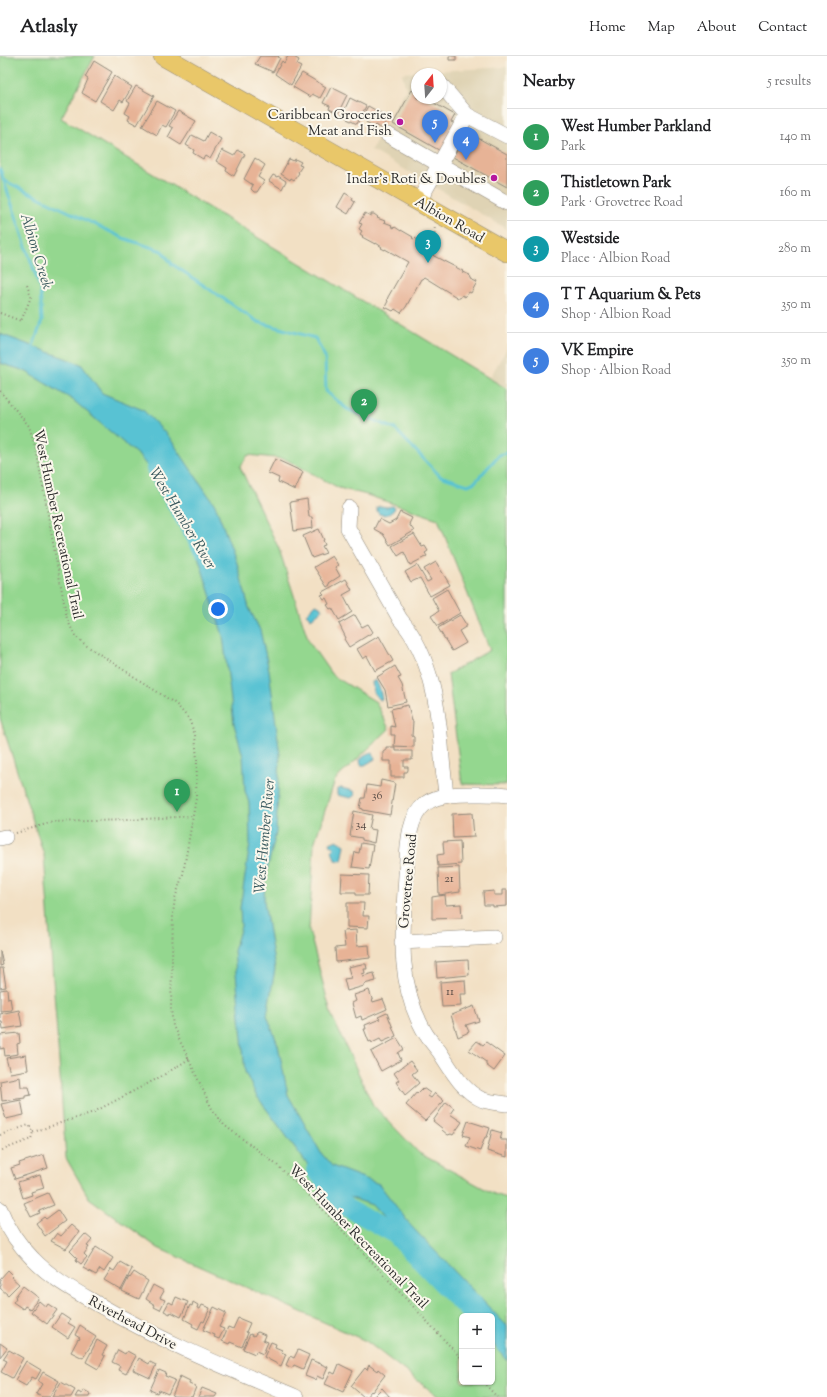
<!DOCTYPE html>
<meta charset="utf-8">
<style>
:root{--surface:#fff;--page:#f2f2f2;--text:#202124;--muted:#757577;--line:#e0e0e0;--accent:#b5179e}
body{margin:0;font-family:"Sorts Mill Goudy",serif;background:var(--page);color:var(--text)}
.controls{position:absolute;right:12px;bottom:12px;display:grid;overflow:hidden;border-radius:6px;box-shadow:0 1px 3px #0004}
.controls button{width:36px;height:36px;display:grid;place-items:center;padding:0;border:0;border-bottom:1px solid var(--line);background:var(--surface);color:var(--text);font:20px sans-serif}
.compass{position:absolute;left:411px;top:12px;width:36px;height:36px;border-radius:50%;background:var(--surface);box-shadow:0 1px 3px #0004;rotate:17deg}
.you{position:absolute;left:218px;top:553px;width:14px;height:14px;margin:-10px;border:3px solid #fff;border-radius:50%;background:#1a73e8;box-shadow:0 0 0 6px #1a73e833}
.badge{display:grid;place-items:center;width:26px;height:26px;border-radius:50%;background:var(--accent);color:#fff;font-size:13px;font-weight:700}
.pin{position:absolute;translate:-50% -33px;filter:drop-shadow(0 1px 2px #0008)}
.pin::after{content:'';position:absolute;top:21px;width:14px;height:12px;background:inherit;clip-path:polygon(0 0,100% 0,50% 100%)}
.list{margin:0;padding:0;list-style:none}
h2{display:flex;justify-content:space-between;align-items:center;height:52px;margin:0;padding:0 16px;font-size:17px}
h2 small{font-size:13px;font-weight:400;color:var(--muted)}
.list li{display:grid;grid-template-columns:26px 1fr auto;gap:12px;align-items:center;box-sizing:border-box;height:56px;padding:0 16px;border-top:1px solid var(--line)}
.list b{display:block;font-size:15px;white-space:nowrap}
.list p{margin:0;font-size:13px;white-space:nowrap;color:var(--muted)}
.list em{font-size:13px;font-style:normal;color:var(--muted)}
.map{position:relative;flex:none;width:507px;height:1341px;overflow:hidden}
header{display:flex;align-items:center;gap:24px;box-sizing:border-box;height:56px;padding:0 20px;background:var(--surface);border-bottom:1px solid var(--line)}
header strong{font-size:19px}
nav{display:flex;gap:22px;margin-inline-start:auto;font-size:14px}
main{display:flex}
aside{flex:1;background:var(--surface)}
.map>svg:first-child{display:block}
</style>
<header>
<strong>Atlasly</strong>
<nav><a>Home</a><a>Map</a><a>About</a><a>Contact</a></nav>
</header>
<main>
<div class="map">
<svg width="507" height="1341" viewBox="0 0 507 1341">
<rect width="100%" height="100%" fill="#fbf7ec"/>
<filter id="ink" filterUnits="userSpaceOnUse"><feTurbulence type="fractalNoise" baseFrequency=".025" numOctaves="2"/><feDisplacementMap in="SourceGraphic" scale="8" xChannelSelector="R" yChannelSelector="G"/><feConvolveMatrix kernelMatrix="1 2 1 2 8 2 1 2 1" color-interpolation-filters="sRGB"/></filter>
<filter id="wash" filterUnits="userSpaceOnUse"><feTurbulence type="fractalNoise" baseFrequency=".012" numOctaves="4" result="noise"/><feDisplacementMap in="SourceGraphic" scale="16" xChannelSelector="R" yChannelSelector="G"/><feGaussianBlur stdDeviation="0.9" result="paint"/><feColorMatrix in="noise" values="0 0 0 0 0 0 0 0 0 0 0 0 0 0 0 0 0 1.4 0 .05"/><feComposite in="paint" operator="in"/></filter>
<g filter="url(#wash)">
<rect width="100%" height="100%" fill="#f2e0c4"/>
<path fill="#dfd3b4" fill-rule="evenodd" d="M507 11V173L371 94 406 33 402 17ZM417 18H441V42H417Z
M507 292V333L489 323Z"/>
<path fill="#94d78f" stroke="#60815d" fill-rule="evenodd" d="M0 0H95L61 62 507 333V729L462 728 448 618 490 594 438 463 367 439 339 432 285 403 248 399 240 411 279 493 309 586 332 619 376 646 389 673 335 724 314 788 309 874 331 958 373 1049 419 1097 494 1138 507 1142V1341H439L366 1285 158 1192 89 1142 66 1102 44 799 0 662ZM462 1260H492V1326H462Z"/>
<path fill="#58c2d3" stroke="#42767f" d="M0 278 81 308 102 337 143 354 169 381 215 449 237 507 249 552 260 574 269 614 280 699 276 777 265 823 264 845 275 913 267 959 278 989 288 1039 321 1097 332 1110 379 1128 412 1171 507 1270V1305L492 1287V1260H469L372 1149 334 1136 316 1120 256 1039 245 1016 234 895 241 870 240 852 250 788 249 747 245 735 243 700 234 668 223 580 184 455 139 400 73 344 25 315 0 307Z
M380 450 387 451 393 450 395 452C391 458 387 460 379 458L377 455V451Z
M316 548 320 550 322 554 311 563 306 558Z
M376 624 380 633 382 643 379 644 373 636 372 626Z
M368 697H373L375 703 365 709H361L360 704Z
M341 732 354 735 355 739 351 742 337 739V734Z
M337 784 345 789 342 805 335 804 332 795 334 792 333 790H331L330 787Z"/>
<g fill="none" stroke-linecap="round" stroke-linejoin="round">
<path stroke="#58c2d3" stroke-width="3" d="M0 113 40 232 42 265 33 290V294
M3 124 123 182 162 195 172 208 258 266 315 282 325 301 326 335 347 353 395 373 440 420 468 429 475 426 499 399 507 397"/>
<path stroke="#58c2d3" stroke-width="18" d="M155 413 202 493
M315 1114 346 1151 394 1178 473 1260"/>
</g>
<g id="blocks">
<path fill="#e7b396" d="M260 0H279L278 1 280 2 273 16 255 8Z
M288 0H292L299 4 297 9 301 11 291 29 275 18 282 5 284 7Z
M449 0H456V4H449Z
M94 5 112 16 95 45 82 37 88 23 85 21Z
M302 17 326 31 320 42 312 38 310 41 293 31Z
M114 20 132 31 123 46 120 44 114 54 100 45Z
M136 30 154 40 137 69 128 64 130 60 125 57 130 47 127 45Z
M331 31 347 39 338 57 329 53 330 50 323 47Z
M412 34 417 37V42H425L455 59 451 66 459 70 444 97 393 68Z
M350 42 366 50 357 68 347 63 348 62 342 59Z
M157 45 175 55 166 71 162 69 157 79 142 70Z
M368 50 388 61 382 73 376 69 375 71 366 66 367 64 362 61Z
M178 55 196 65 181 89 168 81 173 72 169 70Z
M209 76 221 83 210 103 205 100 203 103 193 97 194 94 186 89 192 79 204 85Z
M467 76 507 98V131L453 101Z
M222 94 234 100 238 94 245 98 234 120 226 115 227 112 216 105Z
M255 102 265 109 258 121 264 125 257 136H254L251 133 253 129 244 123Z
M289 103 294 105 295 103 301 106 299 109 302 110 298 116 299 117 294 124 291 122 290 124 281 118Z
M273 119 277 121 278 120 286 125 282 133 269 125Z
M345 137 353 142 352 144 355 146 348 158 337 151Z
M365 157 371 160V158H374L378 161 377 162 385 165 384 166 392 169 391 170 394 172 395 171 401 175V174L413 181 412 182 414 183 415 182 423 188 424 187 435 193 432 198 434 200 463 215 462 216 470 219 469 220 471 221 470 223 477 226 471 237 469 236 465 241 462 239 460 242H458L424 221 422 223H421L406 251 401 257 395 253 393 255 385 251 388 245 387 244 388 241 408 206 385 193V194L381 192 382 191 376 187 375 188 362 181 363 180 360 178 362 175 359 173 362 168 359 167Z
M275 403 303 416 295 434 278 426 279 422 268 417Z
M307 443 309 461H312L313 472 294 475 290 446Z
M400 456 412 462 409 468 414 475 390 489 383 478 374 473 379 463 389 468 396 464Z
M319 473 324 484H323L325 489 322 490 326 497 312 502 303 480Z
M414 478 422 491 425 490 428 495 425 497 427 500 410 509 404 496 398 500 392 490Z
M332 500 338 509 335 511 340 520 329 527 330 529 327 531 314 511Z
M436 506 450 529 430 540 420 522 411 526 405 516 417 509 427 526 431 524 424 513Z
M346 523 352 534 343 539 352 556 339 564 332 552 330 553 327 549 329 548 326 542 324 543 321 539 324 538 322 536Z
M447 533 460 557 438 570 431 560 439 555 432 542Z
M355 559 362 571 368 568 373 576 349 591 344 583 346 582 339 568Z
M460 559 467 570 459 575 466 587 452 595 438 572Z
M379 580 393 605 375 615 367 600 363 603 357 593Z
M395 610 401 621 398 622 402 629 406 646 388 650 385 634 377 621Z
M408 649 412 665H413L412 680 414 681V691L394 690 395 679H391V670L395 671 391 653Z
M386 691H395V695H412V704H404V711H408V714L407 716H404V721H391V705H383V695H386Z
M381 724 395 727 390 759 363 754V753L360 752 362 742H365L367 729 380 731Z
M354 755 372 759 369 773 376 774 374 787 362 784V782L350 780Z
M472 757 474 781 453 782 452 758Z
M460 785 461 808 438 810 437 799 444 798 443 786Z
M361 787 373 789 369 813 352 811 355 796 359 797Z
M459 811 460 836 439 839 438 812Z
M342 818 369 819 368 839H356V836H341Z
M502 834H507V850L493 851V849H484L483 836 494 835V839H502Z
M445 839 446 849 461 848 462 862 432 863V841Z
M347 847H364L363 860H369L368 872 347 871Z
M356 874 357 890 369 889 370 902 336 906 335 892 345 891 343 875Z
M0 895 3 909 0 910Z
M468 904 469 919 437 922 436 906Z
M362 908H366L367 913H364L365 917 362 918 363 920 374 917 376 925 364 928V930L347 935 344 923 351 922 348 911Z
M0 912H3L6 931 0 932Z
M465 924 466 938H460L461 950 442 951 440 926Z
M7 933 8 943 10 942 12 954 0 955V934Z
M369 934 373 946 383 943 387 953 362 964 361 960 356 962 352 947 356 945 354 939Z
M474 950 479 965 466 969 469 976 458 981 451 959Z
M19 954 22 970 3 973 2 966H0V958Z
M387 957 396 980 382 986 380 983 372 987 371 985 369 986 364 973H366L365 969 380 963 378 961Z
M19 977 20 987 17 988 18 998 5 1000 4 992 0 993V979Z
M397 982 404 993 398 997 401 1004 381 1015 371 996Z
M477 985 483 989 486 986 505 1000 494 1015 486 1009V1006L469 994Z
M26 999 28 1014 10 1017 6 1002Z
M410 1005 417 1014 412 1018 419 1027 405 1039 396 1026 399 1024 394 1017Z
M20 1021 21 1031H29L31 1039 25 1040V1042L2 1045 0 1025Z
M423 1032 430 1037 428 1040 431 1042 435 1037 444 1045 425 1065 406 1049 417 1036 418 1037Z
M21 1044 24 1059 6 1063 1 1048Z
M446 1046 454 1052 450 1058 462 1066 453 1079 451 1078 448 1079 442 1074 443 1073 433 1065Z
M468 1065 490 1072 487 1081H485L480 1095 466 1090 470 1081 463 1079Z
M492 1074 502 1077 500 1084H507V1101L487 1095Z
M44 1099 48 1112 15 1123 11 1112 20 1109 19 1107Z
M40 1119 44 1132 31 1136 32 1139 23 1142 18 1126Z
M48 1137 54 1149 39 1155 40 1157 31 1161 24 1147Z
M58 1154 65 1165 45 1180 36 1167 44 1161 46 1163Z
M71 1169 79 1176 66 1193 51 1185 57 1177 61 1180Z
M85 1178 92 1184 87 1190 89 1191 84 1198 87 1201 81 1208 76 1204 77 1202 70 1195Z
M96 1191 113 1202 104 1216 100 1213 96 1219 83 1212Z
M120 1206 132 1213 121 1234 104 1224 111 1213 114 1215Z
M8 1214 13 1219 11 1221 19 1228 8 1239 0 1232 1 1229 0 1223Z
M134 1216 148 1225 139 1243 122 1235 129 1221 130 1222Z
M153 1229 164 1235 160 1242 165 1244 160 1254 154 1251 155 1249 146 1243Z
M23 1230 39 1242 30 1253 25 1250 23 1253 13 1246 16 1242 15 1241Z
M176 1241 188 1246 181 1261 171 1256 170 1258 164 1255 169 1246 173 1248Z
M39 1245 46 1251 48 1248 57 1254 47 1268 31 1256Z
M193 1246 198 1249 197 1252 200 1253 202 1249 210 1252 204 1266 202 1265 198 1273 192 1270 193 1268 184 1263 190 1249 192 1250Z
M214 1251 226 1257 219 1271 224 1273 219 1283 214 1281 215 1279 203 1274Z
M61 1258 70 1264 68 1267 75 1271 68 1282 52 1271Z
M238 1262 250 1267 246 1276 248 1277 242 1291 230 1286 229 1288 222 1285 228 1271 233 1273Z
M80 1269 86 1273 85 1274 96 1281 83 1302 71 1296 78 1283 79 1284 80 1282 75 1279Z
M258 1276 265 1279 263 1284 268 1286 263 1298 256 1295 255 1298 243 1293 250 1278 254 1280 256 1277Z
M97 1284 107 1290 102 1299 105 1300 98 1313 86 1306Z
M271 1286 276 1288 275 1291 282 1294 281 1296 286 1298 281 1310 264 1301Z
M0 1287 7 1292 0 1301Z
M9 1294 23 1302 12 1322 1 1316 7 1305 3 1303Z
M118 1294 125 1298 127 1295 136 1300 126 1318 118 1314 120 1310 112 1306Z
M298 1294 309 1299 303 1313 294 1309 292 1312 286 1309 290 1300 294 1302Z
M139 1302 149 1308 150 1306 156 1309 150 1322 133 1314Z
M311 1304 328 1311 323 1323 317 1320 315 1324 305 1320Z
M26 1305 41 1314 36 1323 32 1321 26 1330 15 1324Z
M339 1308 353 1315 343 1336 325 1328 331 1316 335 1318Z
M369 1309 377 1315 378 1313 385 1319 372 1336 371 1335 366 1341H364L351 1330 365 1312 367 1314Z
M159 1314 166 1317 165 1320 175 1324 168 1338 159 1334 157 1337 150 1334Z
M43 1316 59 1325 49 1341H42L36 1338 42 1328 38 1325Z
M180 1320 190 1325 189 1328 196 1331 192 1341 172 1340Z
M61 1326 75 1334 71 1341H52Z
M202 1332 217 1338 215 1341H198Z
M382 1332 390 1341H373Z
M84 1334 91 1338 90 1341H75L78 1336 82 1338Z"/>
</g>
</g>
<g filter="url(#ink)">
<use href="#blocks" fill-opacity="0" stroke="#8e8678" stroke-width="1"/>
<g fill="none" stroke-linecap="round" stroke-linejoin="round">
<g stroke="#8e8678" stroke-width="16">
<path id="minor" d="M442 30 467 59 507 80
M388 79 507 147
M419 145 467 59
M349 452 348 472 400 563C432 599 439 656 442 702 443 715 445 727 446 739
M507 739 499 738C477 739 443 734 425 748 406 763 408 797 406 819 403 872 396 924 423 973 427 981 433 988 439 995 451 1013 462 1035 483 1044 490 1046 499 1047 507 1048
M0 782 5 781
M402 886 494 881
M0 1153C7 1172 19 1189 33 1203 52 1223 77 1236 101 1250 163 1286 230 1313 296 1341"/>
</g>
<g stroke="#8e8678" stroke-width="20">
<path id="major" d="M163 0 507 196"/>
</g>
<path stroke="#8e8678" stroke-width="2" stroke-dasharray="1 3" stroke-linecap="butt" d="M434 189C435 183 434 177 435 171
M0 257 21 265 31 241 27 229
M0 335 29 370 36 393 67 563 75 580 87 590 176 648 189 663 195 679 197 704 196 742 183 818 175 842 173 858 171 953 173 970 212 1053 224 1069 277 1109 316 1146 462 1303
M16 777 53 766 129 764 193 760
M33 1076 94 1056 162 1020 189 1003
M0 1079 29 1069 33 1076 31 1083 0 1095
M483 1326 497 1341"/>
<use href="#minor" stroke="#fff" stroke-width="15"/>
<use href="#major" stroke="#e9c769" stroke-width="19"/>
</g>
</g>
<g fill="#b5179e" stroke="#fbf7ec" stroke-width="1.5">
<circle cx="400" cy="66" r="4"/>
<circle cx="494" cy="122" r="4"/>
</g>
<g text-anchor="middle" stroke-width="4" stroke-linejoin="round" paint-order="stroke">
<g font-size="12" fill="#5a4d46">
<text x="377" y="743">36</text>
<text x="361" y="772">34</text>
<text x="449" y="826">21</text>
<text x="450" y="939">11</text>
</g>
<g font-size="14" fill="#2b2b2b" stroke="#fbf7ec" text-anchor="end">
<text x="392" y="63">Caribbean Groceries<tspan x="392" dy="16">Meat and Fish</tspan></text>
<text x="486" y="127">Indar's Roti &amp; Doubles</text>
</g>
<g font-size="14" fill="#2b2b2b" stroke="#fbf7ec">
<text transform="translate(450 163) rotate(30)" y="5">Albion Road</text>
<text transform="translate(59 468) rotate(78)" y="5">West Humber Recreational Trail</text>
<text transform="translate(407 825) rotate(-85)" y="5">Grovetree Road</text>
<text transform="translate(359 1180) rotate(46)" y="5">West Humber Recreational Trail</text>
<text transform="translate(133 1266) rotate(28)" y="5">Riverhead Drive</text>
</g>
<g font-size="15" font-style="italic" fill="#38585d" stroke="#fbf7ec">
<text transform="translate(37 195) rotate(73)" y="5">Albion Creek</text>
<text transform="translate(183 462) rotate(59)" y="5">West Humber River</text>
<text transform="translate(264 780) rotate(-85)" y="5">West Humber River</text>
</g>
</g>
</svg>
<div class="controls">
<button>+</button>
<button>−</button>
</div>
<svg class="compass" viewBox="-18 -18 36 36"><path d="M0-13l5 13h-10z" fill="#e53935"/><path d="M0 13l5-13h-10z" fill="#757577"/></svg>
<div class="you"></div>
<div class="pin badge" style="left:177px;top:756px;background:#2e9e5b">1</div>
<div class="pin badge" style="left:364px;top:366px;background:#2e9e5b">2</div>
<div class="pin badge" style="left:428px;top:207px;background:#0f9aa8">3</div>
<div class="pin badge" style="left:466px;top:104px;background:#3f7fe0">4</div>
<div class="pin badge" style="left:435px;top:87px;background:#3f7fe0">5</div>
</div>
<aside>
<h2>Nearby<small>5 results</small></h2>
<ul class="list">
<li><span class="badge" style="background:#2e9e5b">1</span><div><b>West Humber Parkland</b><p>Park</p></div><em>140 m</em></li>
<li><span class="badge" style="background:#2e9e5b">2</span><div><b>Thistletown Park</b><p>Park · Grovetree Road</p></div><em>160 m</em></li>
<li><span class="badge" style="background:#0f9aa8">3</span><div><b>Westside</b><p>Place · Albion Road</p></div><em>280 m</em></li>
<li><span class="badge" style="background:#3f7fe0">4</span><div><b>T T Aquarium &amp; Pets</b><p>Shop · Albion Road</p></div><em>350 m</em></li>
<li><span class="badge" style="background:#3f7fe0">5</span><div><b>VK Empire</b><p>Shop · Albion Road</p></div><em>350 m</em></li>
</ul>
</aside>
</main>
